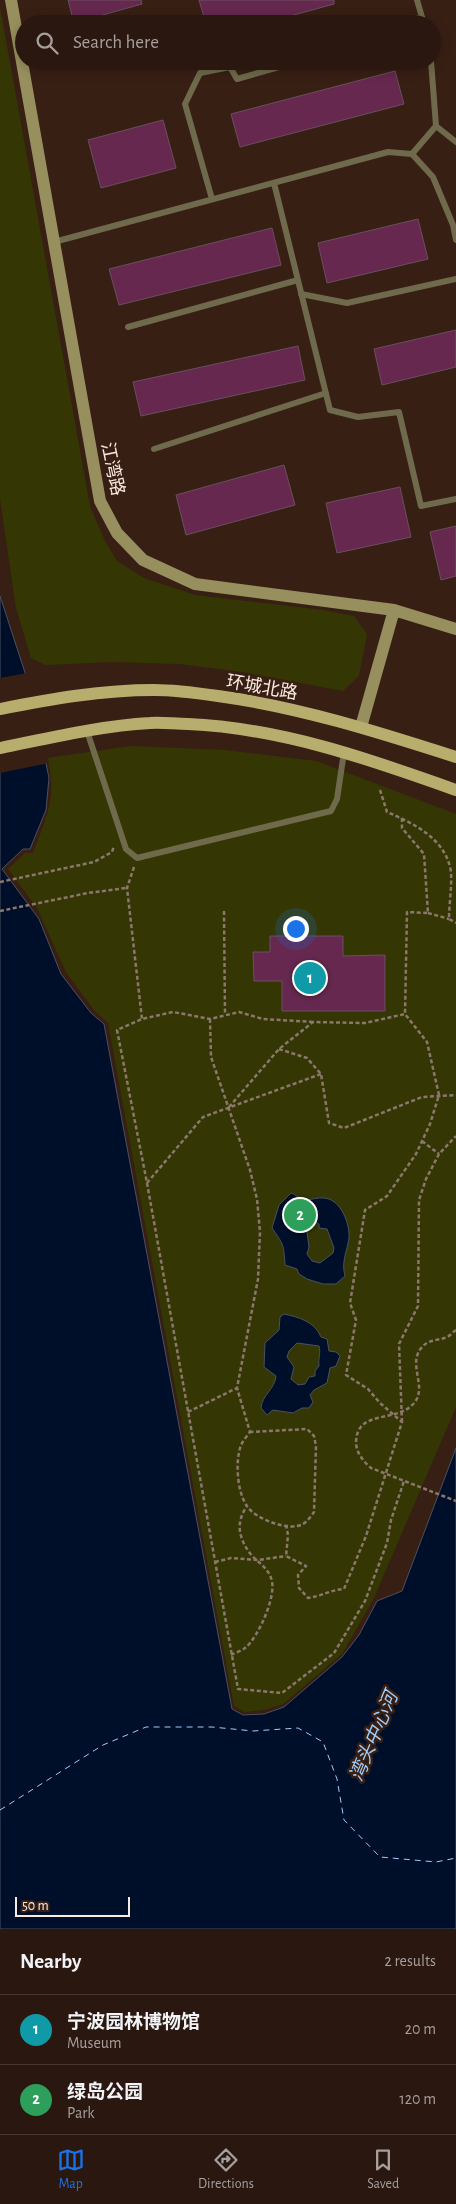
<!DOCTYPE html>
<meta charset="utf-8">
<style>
:root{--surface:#2a170f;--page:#322018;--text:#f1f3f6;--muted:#a59f9e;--line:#46362f;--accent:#1a73e8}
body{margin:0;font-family:"Alegreya Sans","Noto Sans SC",sans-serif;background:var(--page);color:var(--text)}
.scale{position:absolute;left:15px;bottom:12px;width:115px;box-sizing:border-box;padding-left:5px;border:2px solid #fae9e1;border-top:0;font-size:14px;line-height:18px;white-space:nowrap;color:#fae9e1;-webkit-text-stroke:4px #381f14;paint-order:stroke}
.you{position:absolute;left:295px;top:928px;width:18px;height:18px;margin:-12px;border:4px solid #fff;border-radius:50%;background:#1a73e8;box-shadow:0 0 0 8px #1a73e833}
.badge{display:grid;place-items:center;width:32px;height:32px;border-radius:50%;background:var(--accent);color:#fff;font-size:16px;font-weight:700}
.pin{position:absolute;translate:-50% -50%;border:2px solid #fff;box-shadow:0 1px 5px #0006}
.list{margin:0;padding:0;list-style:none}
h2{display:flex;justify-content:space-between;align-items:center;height:65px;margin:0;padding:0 20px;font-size:21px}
h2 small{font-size:16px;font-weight:400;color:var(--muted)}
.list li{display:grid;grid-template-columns:32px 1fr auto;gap:15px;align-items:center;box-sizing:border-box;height:70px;padding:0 20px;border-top:1px solid var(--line)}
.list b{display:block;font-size:19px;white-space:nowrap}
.list p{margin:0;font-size:16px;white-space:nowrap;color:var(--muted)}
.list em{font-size:16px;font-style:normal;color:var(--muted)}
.icon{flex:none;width:28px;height:28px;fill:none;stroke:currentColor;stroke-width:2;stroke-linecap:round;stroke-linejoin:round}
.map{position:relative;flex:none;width:456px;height:1929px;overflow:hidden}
.search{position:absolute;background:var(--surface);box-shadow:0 2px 12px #0003;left:15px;right:15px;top:15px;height:55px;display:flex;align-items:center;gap:12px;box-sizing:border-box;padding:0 18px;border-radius:28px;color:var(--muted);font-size:19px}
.sheet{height:205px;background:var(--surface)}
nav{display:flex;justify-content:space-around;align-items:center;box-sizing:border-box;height:70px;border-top:1px solid var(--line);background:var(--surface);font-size:14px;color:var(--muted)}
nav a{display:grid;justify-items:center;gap:2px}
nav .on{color:var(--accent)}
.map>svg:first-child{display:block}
</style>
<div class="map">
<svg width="456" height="1929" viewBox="0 0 456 1929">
<rect width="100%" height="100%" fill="#381f14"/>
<path fill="#343703" d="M0 7 90 506 105 541 117 561 144 578 195 595 323 610 354 616 367 634 359 676 343 691 242 672 180 664 112 662 45 665 31 658 16 608 0 499Z
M131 746 225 750 316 761 456 814V1407L374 1598 342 1654 283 1704 264 1710 245 1712 234 1706 108 1023 94 1010 66 972 37 908 8 869 25 853H33C46 818 58 796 47 758Z"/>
<path fill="#000f29" stroke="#4b5060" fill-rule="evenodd" d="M0 596 31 691 49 778 46 810 30 849H23L2 869 39 919 61 974 91 1013 104 1024 232 1709 243 1715 264 1714 284 1707 342 1657 359 1635 377 1601 402 1591 456 1448V1929H0Z
M291 1193C296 1194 300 1200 305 1200 311 1200 318 1197 324 1198 341 1199 350 1224 349 1238 347 1252 341 1262 345 1276L336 1284H323L307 1279 299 1274 297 1269 285 1265C284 1244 283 1244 272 1228L279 1205ZM312 1220 319 1224V1228L327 1229 334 1248 333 1253 320 1263 312 1261 307 1254 309 1247 306 1225Z
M284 1314C299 1317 315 1322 321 1337L327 1339 329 1351 336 1352 340 1356 336 1366 330 1368 327 1383 314 1390 310 1395 313 1402 309 1408H302L293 1413 273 1410 267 1415 261 1408C262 1395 275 1389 276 1376L264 1367 265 1343 279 1330 280 1317ZM297 1343 319 1346C321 1353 318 1358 319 1366L315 1371V1376L309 1377 305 1384 298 1385 291 1379 294 1367 287 1357 289 1351Z"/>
<path fill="#381f14" d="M27 673 33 691 49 763 0 773V678Z"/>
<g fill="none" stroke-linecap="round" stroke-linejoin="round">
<path stroke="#a2ccfa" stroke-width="1" stroke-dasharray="6 5" stroke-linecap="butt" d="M0 1810 103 1745 146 1727H212L253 1731 298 1728 323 1742 337 1779 344 1820 380 1857 436 1862 456 1858"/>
</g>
<path fill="#66284f" stroke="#6a4f5e" d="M68 0H141L142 4 74 23Z
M199 0H334V4L261 24H206Z
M395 71 404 104 240 147 231 114Z
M163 120 176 168 101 188 88 140Z
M418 219 428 259 327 283 318 243Z
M272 228 281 265 119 305 109 269Z
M456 330V367L382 385 374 349Z
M298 346 305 380 141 416 133 382Z
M284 465 295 505 186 535 176 495Z
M400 487 411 537 337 553 326 503Z
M456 526V576L441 580 430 532Z
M270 936H343V956L385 955V1011H282V981H254L253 952H270Z"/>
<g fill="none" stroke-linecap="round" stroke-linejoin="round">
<path stroke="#8c776d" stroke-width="2.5" stroke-dasharray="4 2.5" stroke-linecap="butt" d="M380 790 387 812C415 824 446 839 451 872 452 887 449 904 449 919L456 923
M402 818V828L424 854 428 913 407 912 405 1014
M134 867 127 888 142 1019
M0 882 94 862 112 852 114 846
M0 911 88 893 126 888
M224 911 225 1015
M428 913 449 919
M210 1019 211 1057 250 1170 257 1199 260 1232 258 1279 237 1388 250 1432C247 1436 243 1441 241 1445 235 1461 237 1492 247 1506 255 1519 290 1532 303 1524 308 1521 311 1516 314 1512L316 1446 314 1436 307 1429 250 1432
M313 1022 263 1019 239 1012 210 1019 173 1012 142 1019 117 1030 147 1183 238 1689 282 1693 334 1653 365 1601 387 1543 391 1520 404 1481
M279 1049 307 1058 321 1074 329 1123 344 1128 422 1097 456 1095
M229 1107 279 1049 313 1022 365 1023 405 1014 427 1042 439 1095 430 1124 416 1154 387 1196 365 1210 350 1303 356 1320 346 1375 368 1389 380 1403 402 1422 366 1536 344 1589C330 1590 322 1596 308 1598L299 1588 298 1575 306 1566 286 1556 288 1535 286 1525
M422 1141 439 1154
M147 1183 203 1117 321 1074
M188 1412 237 1388
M402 1422 399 1344 418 1306 419 1200 426 1179 439 1154 456 1136
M215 1562 231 1558 258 1560 286 1556
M231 1655C235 1653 241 1651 245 1648 258 1638 278 1594 271 1578 267 1566 256 1562 249 1552 238 1536 236 1522 247 1506"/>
<path stroke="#6e6a4b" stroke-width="6" d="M417 0 424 24
M397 24 422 17
M431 61 436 126 456 142
M412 154 433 177 453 225 456 240
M274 183 330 410 358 417 399 412 421 506 456 499
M212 199 185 104 200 73 230 67 237 79 300 61
M54 242 388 152 412 154 436 126
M301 294 347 303 456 279
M128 327 298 280
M154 449 326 393
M87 731 126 849 137 858 331 811 337 799 344 752"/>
<path stroke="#97905e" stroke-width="12" d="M11 0 100 501 117 533 143 560 195 584 394 610 361 727
M394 610 456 629"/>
<path stroke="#b7ad6c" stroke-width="12" d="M0 709C51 699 101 690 154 690 175 690 197 693 218 696 299 707 378 732 456 757
M0 748C50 738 99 726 150 723 162 722 175 724 188 724 281 728 369 759 456 790"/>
<path stroke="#8c776d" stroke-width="2.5" stroke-dasharray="4 2.5" stroke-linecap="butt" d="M456 1330C453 1332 450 1336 447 1337 438 1341 429 1339 422 1347 407 1364 427 1385 415 1402 398 1424 357 1408 356 1442 356 1453 364 1462 371 1468L456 1501"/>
</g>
<g text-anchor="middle" stroke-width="5" stroke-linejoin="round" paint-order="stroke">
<g font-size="18" fill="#fae9e1" stroke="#381f14">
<text transform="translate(113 469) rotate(78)" y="6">江湾路</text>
<text transform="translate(262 687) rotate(10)" y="6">环城北路</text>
</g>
<g font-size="19" font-style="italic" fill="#a2ccfa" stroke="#381f14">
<text transform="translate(373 1736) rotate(-67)" y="7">湾头中心河</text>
</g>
</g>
</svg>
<div class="scale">50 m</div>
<div class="you"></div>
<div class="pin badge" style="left:310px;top:978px;background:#0f9aa8">1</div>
<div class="pin badge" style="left:300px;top:1215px;background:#2e9e5b">2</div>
<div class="search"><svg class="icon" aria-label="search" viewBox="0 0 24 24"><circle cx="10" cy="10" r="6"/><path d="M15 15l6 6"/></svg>Search here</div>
</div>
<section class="sheet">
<h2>Nearby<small>2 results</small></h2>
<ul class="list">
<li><span class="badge" style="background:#0f9aa8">1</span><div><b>宁波园林博物馆</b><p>Museum</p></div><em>20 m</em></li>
<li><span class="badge" style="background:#2e9e5b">2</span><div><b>绿岛公园</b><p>Park</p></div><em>120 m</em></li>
</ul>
</section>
<nav>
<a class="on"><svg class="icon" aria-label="map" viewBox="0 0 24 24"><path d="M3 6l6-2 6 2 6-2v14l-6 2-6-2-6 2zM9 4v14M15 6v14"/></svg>Map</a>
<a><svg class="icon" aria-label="directions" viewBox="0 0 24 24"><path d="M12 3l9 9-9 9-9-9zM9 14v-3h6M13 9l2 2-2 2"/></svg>Directions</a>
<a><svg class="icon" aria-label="saved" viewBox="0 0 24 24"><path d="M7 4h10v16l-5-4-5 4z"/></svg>Saved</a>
</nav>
